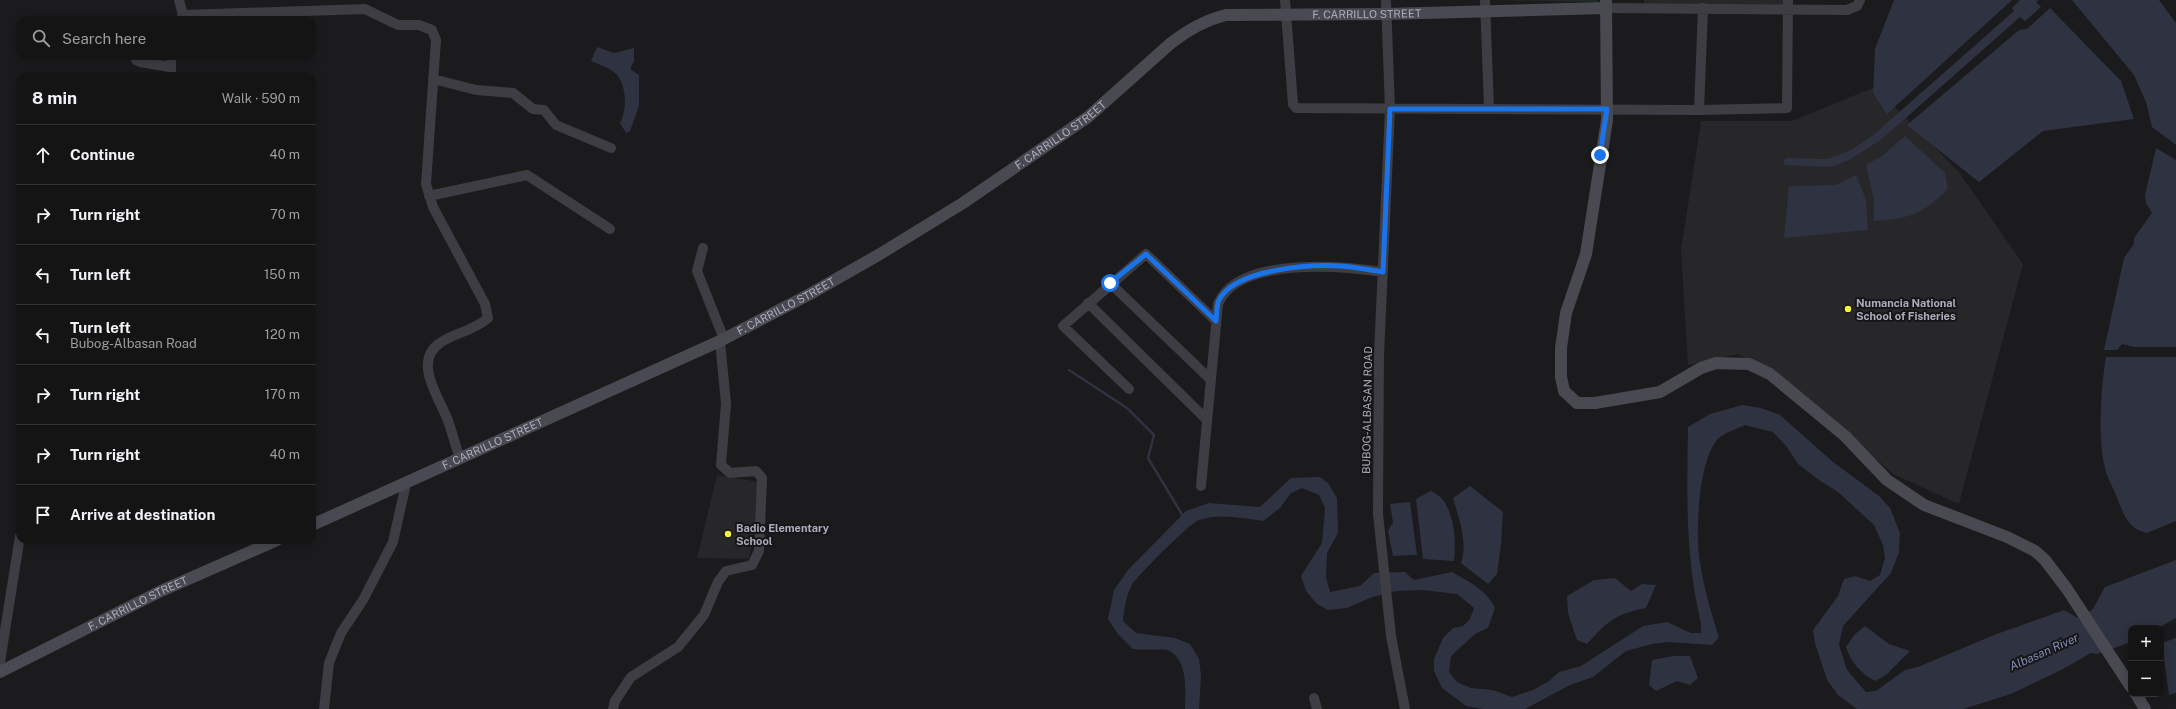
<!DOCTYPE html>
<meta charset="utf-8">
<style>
:root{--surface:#141415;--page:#1d1d1e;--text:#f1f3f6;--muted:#9d9ea0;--line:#333334}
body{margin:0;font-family:"Public Sans",sans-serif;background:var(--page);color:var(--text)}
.controls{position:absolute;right:12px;bottom:12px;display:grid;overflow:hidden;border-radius:8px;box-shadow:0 2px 10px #0003}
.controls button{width:36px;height:36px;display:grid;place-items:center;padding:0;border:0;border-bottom:1px solid var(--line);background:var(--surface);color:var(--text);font:20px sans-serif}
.stop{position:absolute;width:12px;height:12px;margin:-9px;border:3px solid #1a73e8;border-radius:50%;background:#fff}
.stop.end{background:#1a73e8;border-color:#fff;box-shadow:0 1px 4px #0008}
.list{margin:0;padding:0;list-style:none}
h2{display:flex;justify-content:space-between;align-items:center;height:52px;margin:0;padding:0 16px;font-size:17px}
h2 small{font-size:13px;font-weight:400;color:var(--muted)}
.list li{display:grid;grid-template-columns:26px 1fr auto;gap:12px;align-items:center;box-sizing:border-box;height:60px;padding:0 16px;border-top:1px solid var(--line)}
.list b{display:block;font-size:15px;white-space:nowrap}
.list p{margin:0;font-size:13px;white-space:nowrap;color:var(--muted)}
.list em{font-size:13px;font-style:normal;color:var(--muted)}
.icon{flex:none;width:22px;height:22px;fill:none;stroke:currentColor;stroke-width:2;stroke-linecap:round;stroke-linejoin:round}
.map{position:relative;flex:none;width:2176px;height:709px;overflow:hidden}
.search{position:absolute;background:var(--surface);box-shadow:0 2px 10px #0003;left:16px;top:16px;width:300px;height:44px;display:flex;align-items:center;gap:10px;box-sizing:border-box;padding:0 14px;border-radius:12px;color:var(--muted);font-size:15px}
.panel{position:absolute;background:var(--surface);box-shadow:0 2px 10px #0003;left:16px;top:72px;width:300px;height:472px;border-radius:12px}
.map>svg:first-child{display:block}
</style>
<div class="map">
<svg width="2176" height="709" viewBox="0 0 2176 709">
<rect width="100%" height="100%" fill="#1b1a1c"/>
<path fill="#272629" d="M1644 0H1783V5L1644 4Z
M1875 87 1959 172 2023 264 1959 504 1893 474 1780 375 1738 354 1688 365 1681 250 1701 121H1792Z
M717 475 759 482 758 509 749 559 697 558Z"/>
<path fill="#212b25" d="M1491 0H1598L1597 2Z"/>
<path fill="#2f3341" d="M1894 0H2012L1887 114 1873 93 1875 49Z
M2020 0H2039L2036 2 2041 7 2025 21 2020 17 1882 139 1849 160 1834 166 1825 167 1785 165 1783 161 1786 158 1827 159 1849 151 1871 137 2014 11 2012 8Z
M2072 0H2159L2176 23V145L2152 127 2146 102 2134 75Z
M2050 8 2121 81 2134 119 2043 131 1979 182 1907 125 2019 30 2027 29Z
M597 47 614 53 634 48V61L630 69 639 75V106L630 131 626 133 620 123C628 108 627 79 611 70 605 66 597 64 591 61Z
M1905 136 1945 173 1948 189C1923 214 1909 219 1874 221V200L1866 165 1882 156Z
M2156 148 2176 160V347H2134L2122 344 2117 350H2104L2124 258 2134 244V238L2152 213 2146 203 2145 195Z
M1856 175 1866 200 1868 230 1784 238 1789 186 1836 185Z
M2106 357H2176V521L2147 533C2128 529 2124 515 2117 498 2113 487 2106 476 2104 464 2098 436 2101 386 2106 357Z
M1742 405 1761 408 1780 415 1833 462 1879 496 1890 508 1900 533 1899 552 1891 573 1843 626 1839 645 1847 670 1866 692 1876 691 1905 670 1918 667 1994 635 2064 610 2078 618 2093 609 2105 587 2176 560V618L2158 628H2131V642L2097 654 2091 653 2063 669 2011 694 1963 709H1857L1838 695 1827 680 1815 643 1813 630 1838 596 1844 579 1855 576 1870 581 1880 575 1885 558 1883 545 1874 525 1838 492 1819 480 1798 464 1787 447 1773 432 1745 425C1737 429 1727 432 1720 437 1698 455 1695 536 1700 563 1704 588 1711 613 1719 637L1712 645 1668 642 1652 644 1626 651 1593 677 1570 685 1525 709H1483L1466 706 1442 688 1434 671V659L1443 638 1453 628 1463 626 1470 619 1474 608 1457 594 1422 590 1396 591 1372 597 1347 608 1328 610 1317 604 1306 591 1301 576 1322 543 1325 508 1319 495 1302 488 1291 493 1280 508 1263 521C1242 518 1219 513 1199 520 1191 522 1136 577 1132 585 1126 596 1124 609 1123 621L1136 633 1175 638 1190 644 1199 659 1201 676 1199 709H1185C1185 690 1189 659 1167 650 1163 649 1140 650 1133 649L1118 634 1108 619 1114 590 1128 570 1186 511 1209 503 1260 507 1291 478 1320 477 1328 483 1337 498 1338 533 1327 553 1326 577 1330 592 1360 586 1374 573 1405 572 1414 580 1452 572C1469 582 1486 589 1495 608L1488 628 1475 634 1451 656 1449 672 1457 682 1471 688 1493 690 1512 697 1533 690 1549 681 1559 672 1581 666 1643 626 1667 622 1691 633H1701V623C1685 558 1687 494 1688 427L1710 414Z
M1470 486 1503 512 1501 544 1497 574 1488 584 1461 563C1468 542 1459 519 1453 498Z
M1431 491C1436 494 1443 498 1445 503 1455 520 1456 543 1454 561L1423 559 1416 499Z
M1410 502 1417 555 1393 556 1388 531 1393 522 1390 504Z
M1615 578 1631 591 1642 584 1656 585 1646 608C1615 614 1607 622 1587 644L1577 640 1568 613 1567 596 1594 580Z
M1865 626 1889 644 1910 651 1886 675 1875 681C1861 674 1850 661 1846 647L1855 634Z
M2176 638V693L2169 695 2162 643Z
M1673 656H1690L1698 678 1690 685 1677 681 1656 691 1649 685 1652 660Z"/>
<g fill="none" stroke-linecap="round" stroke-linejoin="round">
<path stroke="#2f3341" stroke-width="2.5" d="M1069 370 1127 408 1154 435 1148 458 1183 516"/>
<path stroke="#3e3d43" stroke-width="10" d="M179 0 183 15 180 20
M1285 0 1293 104 1296 108 1699 110 1787 108 1788 0
M1386 0 1390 109 1379 355 1378 514 1391 636 1405 709
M1485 0 1489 109
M1605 8 1847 10 1857 6 1860 0
M183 15 365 9 398 25H419L432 30 436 40 426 184 433 207 485 304 488 318C472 332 455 332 440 343 413 361 438 396 447 418 452 431 455 445 460 458
M135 56 136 60 140 62 170 67
M171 56V76
M433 79 476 90 513 93 533 109 544 110 556 125 611 148
M1699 110 1703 8
M429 196 527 175 610 229
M703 248 697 271 724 339
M1110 283 1210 379
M1088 303 1207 420
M1129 389 1063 326 1146 254 1216 321
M1201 486 1218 304C1238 256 1342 266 1383 272
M0 662 20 536
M1314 698 1317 709
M324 709 329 663 341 633 363 600 393 542 406 484
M613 709 615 701 631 677 678 647 704 615 718 582 726 571 752 565 759 551 762 478 756 471 730 473 721 465 726 404 720 341"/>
<g stroke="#494951" stroke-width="12">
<path d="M1606 1 1607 120 1586 254 1566 313 1561 348V377L1564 391 1577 403H1595L1660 392 1701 368 1716 363 1749 364 1770 374 1845 436 1887 480 1924 505 2007 537 2035 551 2045 560 2067 589 2131 687"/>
<path id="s1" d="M312 525 720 341 810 294 880 254 963 203 1088 117 1171 43C1188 30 1205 20 1226 15L1386 14 1605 8"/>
<path id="s2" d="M0 672 161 591 277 540"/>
<path d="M2136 694 2145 709"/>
</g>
</g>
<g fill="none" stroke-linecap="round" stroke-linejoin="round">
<path stroke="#1a73e8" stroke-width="5" d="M1110 283 1146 254 1216 321C1217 314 1216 306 1219 300 1235 269 1310 264 1341 266 1355 267 1369 270 1383 272L1390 109H1607L1600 155"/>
</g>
<g fill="#f7f637" stroke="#161517" stroke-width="1.5">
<circle cx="1848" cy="309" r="4"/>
<circle cx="728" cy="534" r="4"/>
</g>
<g text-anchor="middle" stroke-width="4" stroke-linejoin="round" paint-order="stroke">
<g font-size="11" fill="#acacbc" stroke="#161517">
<text dy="4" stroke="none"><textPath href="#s1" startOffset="1193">F. CARRILLO STREET</textPath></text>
<text dy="4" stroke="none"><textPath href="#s1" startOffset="846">F. CARRILLO STREET</textPath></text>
<text dy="4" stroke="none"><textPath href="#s1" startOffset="522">F. CARRILLO STREET</textPath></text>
<text transform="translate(1367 410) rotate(-89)" y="4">BUBOG-ALBASAN ROAD</text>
<text dy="4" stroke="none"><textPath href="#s1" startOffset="198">F. CARRILLO STREET</textPath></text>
<text dy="4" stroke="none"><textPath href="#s2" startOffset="154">F. CARRILLO STREET</textPath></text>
</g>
<g font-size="11" font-weight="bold" fill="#acacbc" stroke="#161517" text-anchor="start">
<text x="1856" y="307">Numancia National<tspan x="1856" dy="13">School of Fisheries</tspan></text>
<text x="736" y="532">Badio Elementary<tspan x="736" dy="13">School</tspan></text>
</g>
<g font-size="12" font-style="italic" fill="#838db7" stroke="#161517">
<text transform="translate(2044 652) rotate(-24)" y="4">Albasan River</text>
</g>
</g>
</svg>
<div class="controls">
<button>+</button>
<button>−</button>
</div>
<div class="stop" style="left:1110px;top:283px"></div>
<div class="stop end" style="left:1600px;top:155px"></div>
<div class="search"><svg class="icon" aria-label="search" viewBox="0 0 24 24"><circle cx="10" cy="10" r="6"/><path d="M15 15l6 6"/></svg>Search here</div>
<section class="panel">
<h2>8 min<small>Walk · 590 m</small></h2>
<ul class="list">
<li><svg class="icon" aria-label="ahead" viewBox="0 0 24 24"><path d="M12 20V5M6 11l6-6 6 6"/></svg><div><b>Continue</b></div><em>40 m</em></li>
<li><svg class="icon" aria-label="right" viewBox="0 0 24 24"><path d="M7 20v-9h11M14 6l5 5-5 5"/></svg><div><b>Turn right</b></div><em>70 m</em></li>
<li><svg class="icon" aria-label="left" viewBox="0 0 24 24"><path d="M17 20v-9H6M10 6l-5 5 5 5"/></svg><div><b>Turn left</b></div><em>150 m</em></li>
<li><svg class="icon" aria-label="left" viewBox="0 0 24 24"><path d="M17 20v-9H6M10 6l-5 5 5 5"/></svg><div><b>Turn left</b><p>Bubog-Albasan Road</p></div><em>120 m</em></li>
<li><svg class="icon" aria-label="right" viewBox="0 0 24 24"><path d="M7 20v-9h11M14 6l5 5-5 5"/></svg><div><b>Turn right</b></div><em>170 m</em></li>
<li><svg class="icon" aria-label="right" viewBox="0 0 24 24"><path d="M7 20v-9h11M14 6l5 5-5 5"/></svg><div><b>Turn right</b></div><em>40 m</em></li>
<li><svg class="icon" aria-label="arrive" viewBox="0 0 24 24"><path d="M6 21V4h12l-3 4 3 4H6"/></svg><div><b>Arrive at destination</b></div></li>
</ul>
</section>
</div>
